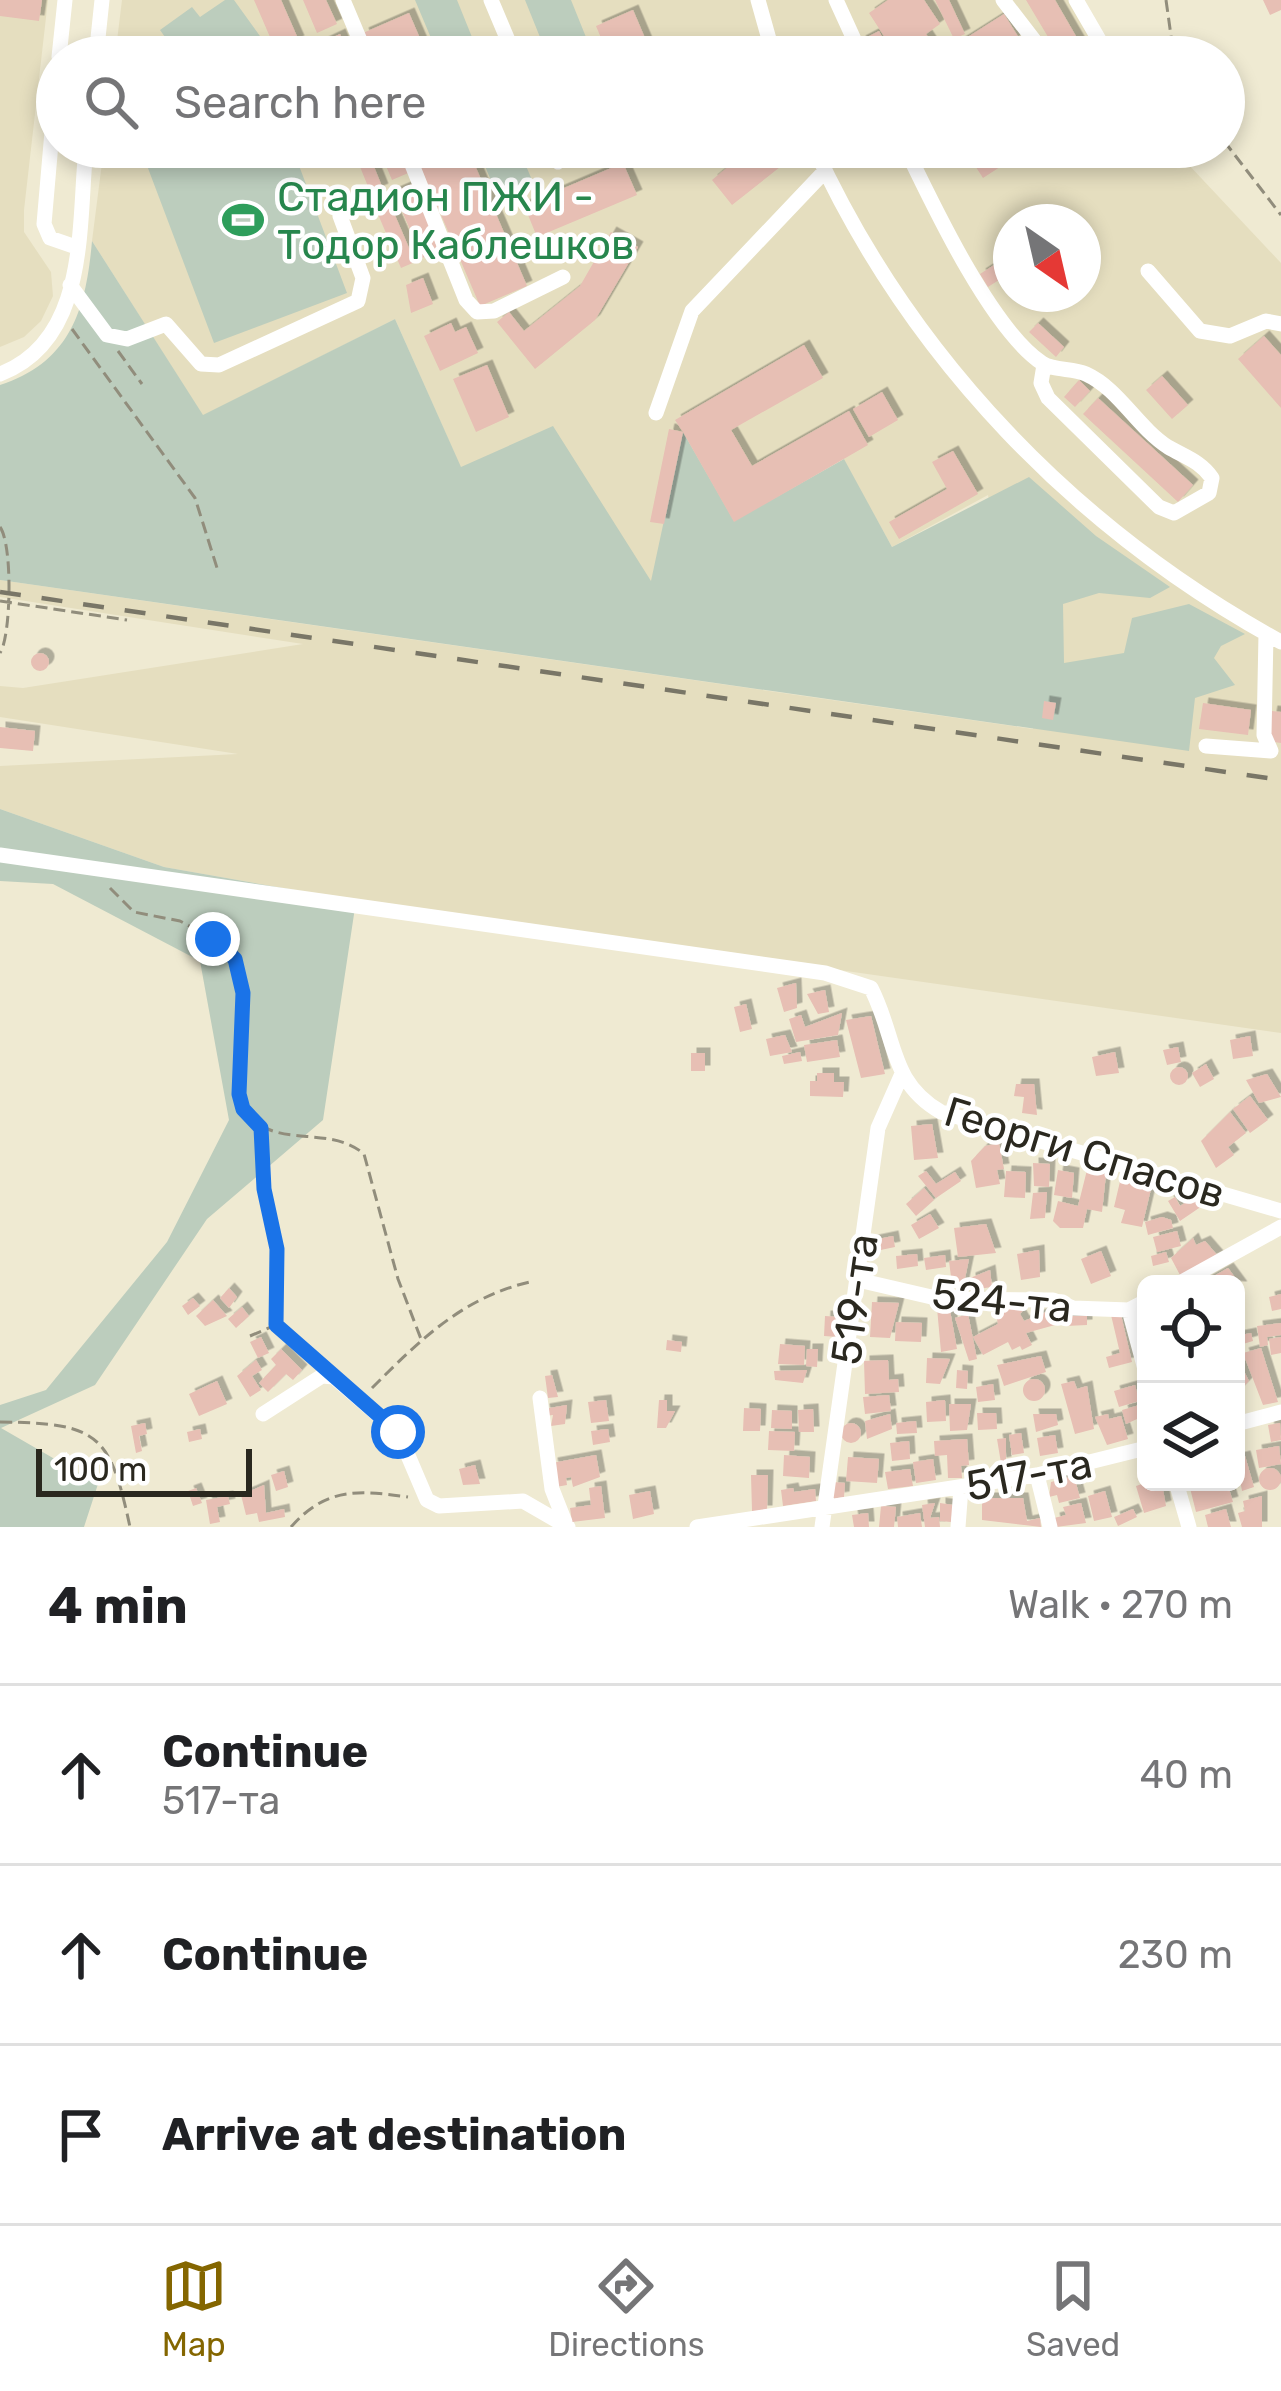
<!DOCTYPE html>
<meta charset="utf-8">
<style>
:root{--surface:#fff;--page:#f2f2f2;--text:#202124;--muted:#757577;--line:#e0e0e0;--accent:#846600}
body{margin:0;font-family:Rubik,sans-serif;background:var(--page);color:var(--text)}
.controls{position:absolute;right:36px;bottom:36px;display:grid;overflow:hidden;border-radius:18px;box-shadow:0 6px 18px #0003}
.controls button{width:108px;height:108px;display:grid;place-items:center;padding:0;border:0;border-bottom:3px solid var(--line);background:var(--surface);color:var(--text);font:60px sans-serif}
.compass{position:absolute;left:993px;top:204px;width:108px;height:108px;border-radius:50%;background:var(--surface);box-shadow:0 6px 18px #0003;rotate:146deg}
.scale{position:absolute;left:36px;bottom:30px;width:216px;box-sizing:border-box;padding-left:12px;border:6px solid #2a281f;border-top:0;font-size:33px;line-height:42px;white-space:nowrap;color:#2a281f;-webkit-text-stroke:9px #fff;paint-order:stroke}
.stop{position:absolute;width:36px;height:36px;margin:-27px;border:9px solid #1a73e8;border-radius:50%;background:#fff}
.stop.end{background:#1a73e8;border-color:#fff;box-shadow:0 3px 12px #0008}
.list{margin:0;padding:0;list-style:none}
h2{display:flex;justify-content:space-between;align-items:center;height:156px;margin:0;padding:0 48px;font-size:51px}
h2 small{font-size:39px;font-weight:400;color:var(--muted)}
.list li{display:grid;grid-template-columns:78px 1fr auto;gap:36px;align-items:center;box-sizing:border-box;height:180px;padding:0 48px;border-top:3px solid var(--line)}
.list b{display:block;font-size:45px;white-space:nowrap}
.list p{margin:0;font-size:39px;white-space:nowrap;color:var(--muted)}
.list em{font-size:39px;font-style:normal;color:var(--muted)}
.icon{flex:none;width:66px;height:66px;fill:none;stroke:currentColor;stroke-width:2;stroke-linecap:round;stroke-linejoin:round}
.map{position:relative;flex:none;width:1281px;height:1527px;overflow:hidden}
.search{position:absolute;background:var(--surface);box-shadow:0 6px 18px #0003;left:36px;right:36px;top:36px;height:132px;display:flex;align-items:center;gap:30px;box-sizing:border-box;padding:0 42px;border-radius:66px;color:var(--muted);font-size:45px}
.sheet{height:696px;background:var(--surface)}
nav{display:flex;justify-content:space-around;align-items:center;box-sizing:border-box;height:168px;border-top:3px solid var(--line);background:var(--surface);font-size:33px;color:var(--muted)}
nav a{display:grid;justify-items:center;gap:6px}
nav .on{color:var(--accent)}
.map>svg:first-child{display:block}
</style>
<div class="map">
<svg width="1281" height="1527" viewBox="0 0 1281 1527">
<defs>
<filter id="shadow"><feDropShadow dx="5.5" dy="-5.5" stdDeviation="0" flood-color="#0004"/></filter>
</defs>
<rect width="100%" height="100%" fill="#efead2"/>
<path fill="#e5debf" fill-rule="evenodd" d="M0 0H48L24 210V232L51 272 53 296 41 321 24 337 0 347Z
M122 0H1076L1109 57H115Z
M104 147H1172L1281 263V1033L356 901 164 867 0 809V766L238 754 0 717V686L23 688 303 644 0 597V580L1033 729 988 495 892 547 843 459 734 522 683 434 652 582 461 468 395 319 203 416 92 241ZM1011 222H1083V294H1011Z"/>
<path fill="#bccdbd" d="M225 0H234L275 57H179L160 30 192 7 200 17Z
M415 0H457L480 57H439Z
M525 0H571L594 57H548Z
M140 147H292L347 293 214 343Z
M477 147H518L532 180 497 195Z
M92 241 203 415 395 319 461 467 553 426 651 581 683 432 734 521 844 459 892 547 1029 477 1096 536 1170 587 1150 598 1099 593 1063 604 1064 663 1124 653 1132 618 1189 604 1245 634 1221 646 1214 658 1235 685 1195 698 1189 751 0 580V385C71 362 86 309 92 241Z
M0 809 164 867 356 901 323 1120 207 1219 95 1385 1 1428 98 1484 84 1527H0V1405L46 1390 167 1242 229 1120 200 961 53 884 0 881Z"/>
<path fill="#e7bfb4" filter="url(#shadow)" d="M0 0H42L39 21 0 16Z
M254 0H281L299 41 276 51Z
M303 0H326L337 24 317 33Z
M888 0H924L940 24 926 34 941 57 895 53 869 13Z
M935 0H949L965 34 954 39Z
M1026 0H1055L1088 57H1060Z
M1263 0H1281V10L1270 15Z
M633 10 653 57H609L596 26Z
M409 13 428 57H373L363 33Z
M1004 14 1019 38 989 57H958L952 47Z
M879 31 893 57H869L860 41Z
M340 34 350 57H330L323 42Z
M1019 42 1028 57H993Z
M352 147H366L383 189 371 194Z
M378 147H402L413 171 392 180Z
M412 147H467L527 286 480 306Z
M752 147H779L785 163 732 205 712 180Z
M963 147H1016L1020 154 983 178Z
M623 163 637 195 537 237 524 205Z
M415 183 444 249 422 258 394 192Z
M391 206 415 262 401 268 377 212Z
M611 232 638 247 595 320 535 369 497 322 509 312 524 331 580 286Z
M994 265 1002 278 988 287 980 274Z
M423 278 433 304 411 313 406 285Z
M451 323 455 332 466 327 478 353 440 371 424 336Z
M1038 323 1064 347 1056 357 1029 332Z
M1264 336 1281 355V408L1238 359Z
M804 345 823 378 731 430 752 466 849 411 868 445 734 522 683 432 664 524 650 522 669 429 683 432 675 420Z
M487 365 509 417 476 432 453 379Z
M1162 376 1188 405 1172 419 1146 390Z
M1079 380 1090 391 1075 407 1064 397Z
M882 392 898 420 869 437 853 409Z
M1098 398 1193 485 1178 502 1083 414Z
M953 451 978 494 899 539 889 522 947 489 932 462Z
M31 662a9 9 0 1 1 18 0a9 9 0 1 1-18 0Z
M1044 701 1056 703 1053 720 1042 718Z
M1203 703 1251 710 1248 735 1199 729Z
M1272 711 1281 712V743L1267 741Z
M0 727 35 731 33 751 0 748Z
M796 983 797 1008 784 1012 777 988Z
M825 990 829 1012 818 1014 807 994Z
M746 1004 752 1029 740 1032 734 1007Z
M842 1013 838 1035 796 1042 789 1019 801 1015 805 1027Z
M871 1016 885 1074 861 1078 846 1020Z
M785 1035 792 1052 770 1056 766 1039Z
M1250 1036 1253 1056 1233 1059 1230 1040Z
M837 1040 840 1057 807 1062 804 1045Z
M1178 1047 1181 1062 1167 1065 1163 1050Z
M800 1052 802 1061 784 1064 782 1056Z
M1115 1052 1119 1073 1096 1076 1092 1057Z
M691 1053H705V1071H691Z
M1206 1064 1214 1079 1200 1087 1192 1073Z
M1170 1076a9 9 0 1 1 18 0a9 9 0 1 1-18 0Z
M817 1073H834V1082H844L843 1097 810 1096V1081H817Z
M1267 1074 1281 1097 1259 1103 1246 1080Z
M1016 1084H1034L1037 1115 1022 1113 1024 1097 1014 1096Z
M1250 1096 1268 1120 1250 1133 1233 1109Z
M1230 1112 1246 1133 1228 1147 1234 1155 1216 1168 1201 1141Z
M932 1124 938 1158 914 1160 911 1126Z
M999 1143 1004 1169 997 1170 1000 1184 976 1188 971 1161 985 1146Z
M1033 1163 1050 1164 1049 1187 1034 1186Z
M1058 1170 1074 1173 1072 1198 1054 1195Z
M1087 1170 1106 1174 1102 1212 1087 1209 1083 1228H1060L1053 1221 1058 1201 1078 1206Z
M926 1171 936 1184 955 1172 961 1181 936 1198 918 1176Z
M1006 1171 1026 1172 1025 1198 1004 1197Z
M1122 1173 1153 1180 1142 1227 1121 1223 1125 1210 1114 1207Z
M924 1188 934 1200 916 1216 906 1204Z
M1047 1192 1045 1218 1030 1219 1033 1193Z
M1196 1196 1202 1206 1180 1221 1168 1201 1175 1197 1180 1206Z
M930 1214 939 1228 919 1239 911 1225Z
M1162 1217 1171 1220 1173 1228 1148 1235 1145 1222Z
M986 1224 996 1253 958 1257 954 1228Z
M1177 1231 1181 1246 1157 1252 1153 1237Z
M893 1236 895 1247 871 1252 869 1241Z
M1193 1238 1196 1245 1205 1241 1218 1256 1180 1275 1171 1258Z
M1039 1250 1040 1277 1021 1280 1017 1254Z
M1101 1251 1111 1276 1091 1284 1081 1259Z
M1166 1252 1169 1262 1153 1266 1151 1256Z
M917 1254 918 1266 897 1269 896 1256Z
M945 1255 946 1267 926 1270 924 1258Z
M969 1259 964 1283 952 1285 949 1261Z
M1228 1268 1242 1287 1200 1284Z
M990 1270 992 1287 971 1290 970 1278Z
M229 1288 237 1297 229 1308 220 1298Z
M1281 1294V1309L1272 1311 1269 1297Z
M193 1298 200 1306 188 1315 182 1306Z
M213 1300 227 1316 205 1326 196 1316Z
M872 1302 899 1303 890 1338 870 1337Z
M949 1305 957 1349 941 1352 937 1308Z
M994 1305 1027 1306 1020 1314 1024 1321 1056 1308 1055 1325 1026 1333 1032 1345 1022 1350 1020 1346 1012 1350 1008 1342 983 1355 973 1337 998 1324Z
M242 1307 249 1316 236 1328 228 1319Z
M968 1314 977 1359 969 1361 955 1318Z
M1111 1315H1121L1132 1362 1109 1368 1106 1357 1120 1353Z
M825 1316 839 1317 838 1337 824 1336Z
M1065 1316H1087V1325L1066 1326Z
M896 1322 922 1323 921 1342 895 1341Z
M1281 1323V1335L1267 1337 1268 1345 1260 1347 1257 1326Z
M1251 1333 1253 1341 1236 1346V1336Z
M261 1337 269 1353 258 1358 250 1342Z
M1281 1337V1353L1271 1355 1269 1339Z
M667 1340 682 1342 681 1352 666 1350Z
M780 1344 805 1346 804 1365 778 1364Z
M1261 1348 1278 1402 1263 1405 1243 1353Z
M281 1349 302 1370 293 1380 286 1374 268 1392 259 1383 276 1365 271 1359Z
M807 1349H818L817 1367 806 1366Z
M1041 1356 1046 1372 1004 1386 997 1365Z
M1236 1356 1249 1381 1236 1394Z
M927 1358 950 1359 940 1384 926 1383Z
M256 1360 262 1370 252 1376 261 1390 250 1397 237 1376Z
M888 1360 889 1380 898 1379 899 1392 865 1394 864 1361Z
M807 1370 803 1383 775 1380 774 1371Z
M957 1370 968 1371 967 1389 956 1388Z
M552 1375 558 1397 548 1398 545 1376Z
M1023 1390a11 11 0 1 1 22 0a11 11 0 1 1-22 0Z
M217 1381 227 1404 199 1416 189 1394Z
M1074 1381 1077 1389 1087 1386 1094 1429 1075 1434 1061 1384Z
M993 1384 995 1400 978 1402 976 1387Z
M1135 1385 1139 1401 1119 1407 1114 1391Z
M889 1395 891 1411 865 1414 863 1397Z
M606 1400 609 1421 591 1423 588 1402Z
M659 1400H667V1411H675L666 1428H657Z
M945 1400 946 1421 927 1422 926 1402Z
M949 1404H971L967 1430 950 1431Z
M1143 1404 1146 1415 1126 1424 1122 1410Z
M567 1405 565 1424 551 1426 553 1415 545 1416 544 1409Z
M744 1408 761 1409 760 1431H743Z
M813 1409 814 1432H799L798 1410Z
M772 1410 792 1411V1429L771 1428Z
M977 1413H996L997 1429 978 1430Z
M890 1414 892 1429 867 1439 865 1421Z
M1033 1414H1056L1058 1425 1036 1432Z
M1108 1414 1109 1419 1121 1416 1128 1439 1107 1445 1095 1417Z
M916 1421 917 1433 897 1434 896 1423Z
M841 1433a10 10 0 1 1 20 0a10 10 0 1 1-20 0Z
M145 1423 147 1434 139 1436 142 1451 136 1453 131 1426Z
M1280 1423 1281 1440 1271 1442 1268 1425Z
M200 1429 202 1439 189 1442 187 1432Z
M608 1429 610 1442 593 1445 591 1431Z
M769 1431 795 1432 794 1451 768 1450Z
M1021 1433 1024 1453 1012 1455 1009 1435Z
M1055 1435 1058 1453 1040 1456 1037 1438Z
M1006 1438V1462L1001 1463 997 1439Z
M967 1439 969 1465 961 1466 962 1478H948L947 1455 935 1456 934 1441Z
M909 1441 910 1459 892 1461 890 1443Z
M1279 1446 1281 1464 1259 1468 1256 1450Z
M596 1455 600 1477 573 1487 571 1477 566 1478 567 1485 556 1487 552 1463Z
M784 1455 810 1457 809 1478 783 1476Z
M1245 1456 1254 1487 1242 1491 1236 1458Z
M848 1457 879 1459 877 1483 846 1481Z
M933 1459 936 1480 916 1483 913 1462Z
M475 1465 480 1484 463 1485 459 1469Z
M1259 1479a11 11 0 1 1 22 0a11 11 0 1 1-22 0Z
M910 1469 913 1486 888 1489 885 1472Z
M284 1471 288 1487 276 1491 271 1475Z
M751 1475H768L767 1511H752Z
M1074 1476 1080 1498 1059 1503 1057 1495 1049 1497 1051 1482Z
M833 1482 845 1483 844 1497 831 1499Z
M1148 1482 1162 1484 1166 1506 1144 1513 1136 1486Z
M1227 1482 1233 1502 1196 1512 1189 1484Z
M264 1485 266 1513 284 1509 285 1517 259 1522 257 1513 246 1515 241 1495Z
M601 1486 605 1518 572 1522 570 1508 591 1505 589 1488Z
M196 1488 202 1503 193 1506 188 1491Z
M793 1488 794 1492 815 1489 816 1501 783 1506 781 1490Z
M650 1491 654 1514 633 1519 629 1495Z
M1105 1491 1112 1517 1094 1521 1088 1496Z
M228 1496 230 1504 217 1507 220 1522 210 1524 206 1500Z
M1262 1496V1527H1242L1238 1513 1245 1511 1243 1501Z
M982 1498H1023L1027 1521 1040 1518 1041 1527 982 1520Z
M935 1503 930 1518 939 1517 940 1527H925L922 1505Z
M940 1503 953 1505 951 1522 940 1521Z
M1081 1503 1086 1523 1056 1527 1054 1518 1066 1515 1063 1507Z
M881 1506 896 1507 894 1527H879Z
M1133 1509 1137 1517 1118 1526 1114 1517Z
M1226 1509 1231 1527H1208L1205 1515Z
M868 1513 869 1527H854L852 1515Z
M920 1513 922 1527H898L897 1517Z"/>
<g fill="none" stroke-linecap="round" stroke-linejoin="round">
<path stroke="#918d7c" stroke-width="3" stroke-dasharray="12 6" stroke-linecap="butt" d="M1166 0 1174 57
M1224 141 1281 215
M72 329 195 498 218 571
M118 351 142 384
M0 527C13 545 11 637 0 653
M0 601 127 620
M110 888 134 912 180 921 213 939 234 959 243 993 239 1094C258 1158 325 1120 364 1154L398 1279 421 1339
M261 1131 264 1189 277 1248 276 1325
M250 1336 276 1325 314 1361
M372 1388C421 1339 464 1296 534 1281
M0 1422C99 1423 110 1434 130 1527
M291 1527C326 1487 359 1490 408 1497"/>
<path stroke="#fff" stroke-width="15" d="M343 0 367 57
M491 0 515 57
M758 0 774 57
M836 0 862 57
M1003 0 1047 57
M1076 0 1109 57
M59 57 65 0
M96 57 102 0
M57 74 44 224 50 238 76 247
M405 147 466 300 477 312 494 311 563 277
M552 147 558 162
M814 147C911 359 1077 530 1281 642
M905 147C932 203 991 329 1042 363 1054 371 1072 368 1086 374 1119 389 1137 427 1168 447 1185 457 1200 461 1212 478L1209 493 1174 513 1159 507 1048 398 1041 383 1044 365
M1148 271 1200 331 1230 336 1266 321 1281 324
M70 285 107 335 127 339 166 324 201 364 219 365 358 301 363 278 340 216
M0 374C89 340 78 226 86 147
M656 413 692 311 825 171
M1206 746 1271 751 1264 735 1266 634
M0 855 825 973 871 988C897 1039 889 1082 941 1112L1281 1211
M858 1280 940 1299 1053 1300 1073 1308 1129 1310 1146 1301
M1178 1284 1281 1227
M1129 1310 1146 1373
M540 1398 552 1489 565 1522
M263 1414 322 1376 334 1377 398 1432 427 1500 439 1506 523 1501 568 1527
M1236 1424 1281 1412
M1037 1475 1050 1527
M1176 1482 1189 1527
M697 1527 1037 1475 1146 1448
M822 1527 878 1128 901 1076
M958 1527 961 1488"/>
<path stroke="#797667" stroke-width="4.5" stroke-dasharray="21 21" stroke-linecap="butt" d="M0 592 1281 780"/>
</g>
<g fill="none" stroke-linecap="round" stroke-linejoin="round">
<path stroke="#1a73e8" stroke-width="15" d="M213 939 235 959 243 993 239 1094 243 1109 261 1128 264 1189 277 1249 276 1325 398 1432"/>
</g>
<defs>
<g id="stadium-bare" transform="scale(3.24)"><path d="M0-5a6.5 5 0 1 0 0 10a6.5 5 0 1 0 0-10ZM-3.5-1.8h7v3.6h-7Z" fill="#2e9e5b" stroke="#fff" stroke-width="2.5" paint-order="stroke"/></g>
</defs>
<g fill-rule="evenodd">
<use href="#stadium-bare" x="243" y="220"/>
</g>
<g text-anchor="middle" stroke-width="9" stroke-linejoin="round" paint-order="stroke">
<g font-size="42" fill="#27864d" stroke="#fff" text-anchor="start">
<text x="277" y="211">Стадион ПЖИ -<tspan x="277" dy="48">Тодор Каблешков</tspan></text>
</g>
<g font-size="42" fill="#2a281f" stroke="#fff">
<text transform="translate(1085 1152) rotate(17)" y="15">Георги Спасов</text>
<text transform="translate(854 1299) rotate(-82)" y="15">519-та</text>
<text transform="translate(1002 1300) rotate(6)" y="15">524-та</text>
<text transform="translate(1029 1474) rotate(-11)" y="15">517-та</text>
</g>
</g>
</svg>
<div class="controls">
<button><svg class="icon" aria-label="locate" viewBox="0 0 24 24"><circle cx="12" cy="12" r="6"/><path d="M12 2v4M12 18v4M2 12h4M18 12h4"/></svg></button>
<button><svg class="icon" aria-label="layers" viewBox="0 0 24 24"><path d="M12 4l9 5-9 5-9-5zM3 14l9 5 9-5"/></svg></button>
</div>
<svg class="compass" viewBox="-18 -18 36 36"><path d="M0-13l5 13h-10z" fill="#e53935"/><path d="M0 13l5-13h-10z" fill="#757577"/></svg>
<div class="scale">100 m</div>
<div class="stop" style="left:398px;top:1432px"></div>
<div class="stop end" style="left:213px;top:939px"></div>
<div class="search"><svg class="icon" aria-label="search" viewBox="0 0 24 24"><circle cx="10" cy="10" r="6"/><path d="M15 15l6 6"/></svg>Search here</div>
</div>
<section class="sheet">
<h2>4 min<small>Walk · 270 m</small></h2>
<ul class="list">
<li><svg class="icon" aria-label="ahead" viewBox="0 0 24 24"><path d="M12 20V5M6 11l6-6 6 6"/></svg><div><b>Continue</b><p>517-та</p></div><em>40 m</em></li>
<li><svg class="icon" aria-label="ahead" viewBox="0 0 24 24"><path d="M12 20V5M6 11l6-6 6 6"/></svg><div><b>Continue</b></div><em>230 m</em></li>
<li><svg class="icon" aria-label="arrive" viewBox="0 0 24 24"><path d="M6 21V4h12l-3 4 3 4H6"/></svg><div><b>Arrive at destination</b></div></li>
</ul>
</section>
<nav>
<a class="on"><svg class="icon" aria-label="map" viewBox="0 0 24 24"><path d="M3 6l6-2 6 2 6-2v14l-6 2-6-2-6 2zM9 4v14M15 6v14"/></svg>Map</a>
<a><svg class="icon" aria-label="directions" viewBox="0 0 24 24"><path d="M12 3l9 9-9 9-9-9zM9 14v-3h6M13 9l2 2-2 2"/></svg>Directions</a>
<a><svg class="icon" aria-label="saved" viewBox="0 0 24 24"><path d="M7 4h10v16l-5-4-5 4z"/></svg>Saved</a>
</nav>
